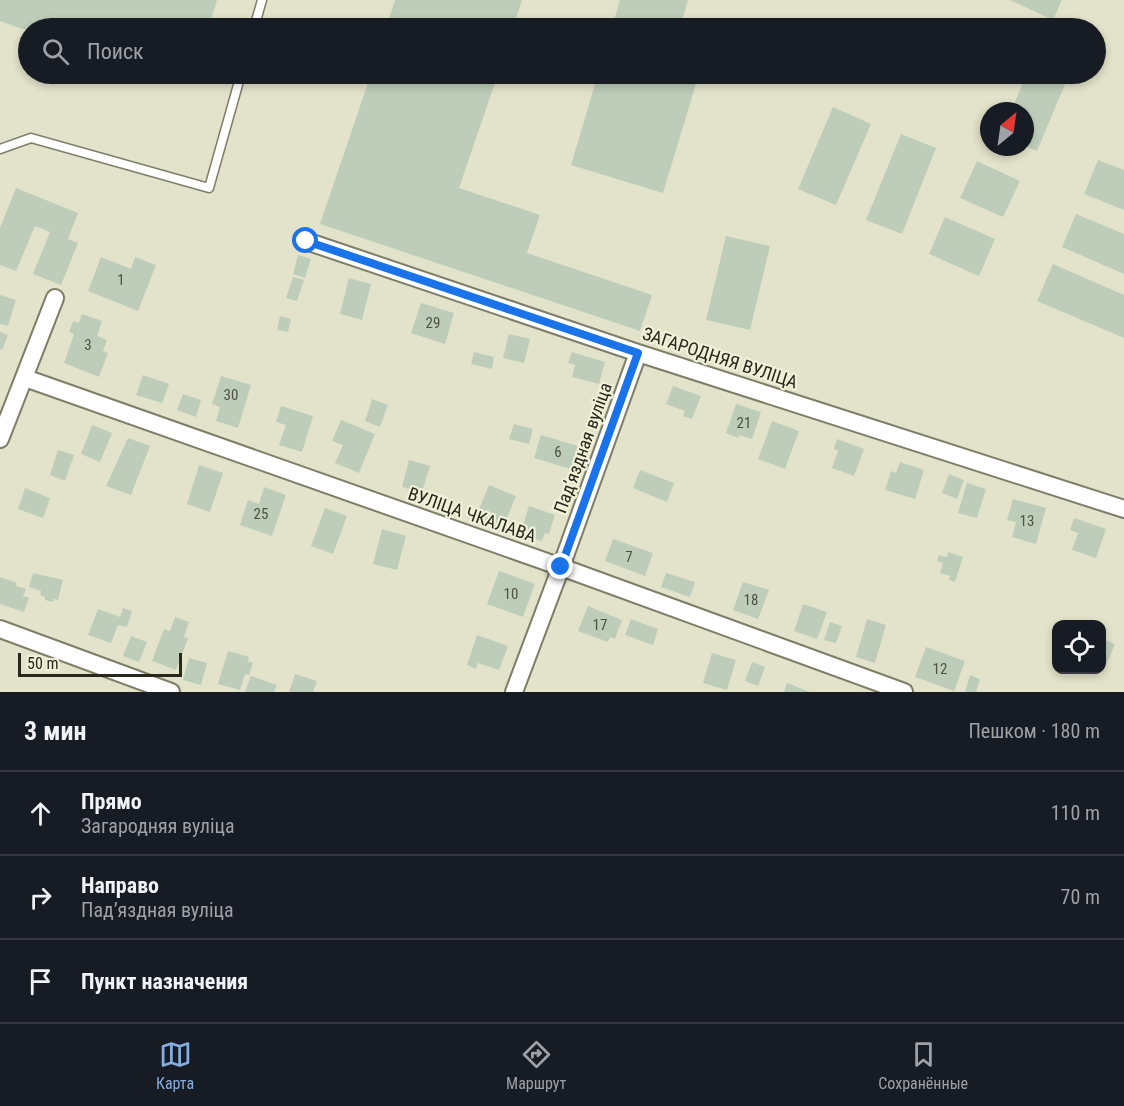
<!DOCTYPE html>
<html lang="ru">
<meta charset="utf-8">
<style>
:root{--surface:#171b24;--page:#20242c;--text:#f1f3f6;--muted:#9ea1a6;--line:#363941;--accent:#85aedf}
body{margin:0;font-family:"Roboto Condensed",sans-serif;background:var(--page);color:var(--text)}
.controls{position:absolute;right:18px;bottom:18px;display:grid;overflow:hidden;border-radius:12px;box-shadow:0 3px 9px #0003}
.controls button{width:54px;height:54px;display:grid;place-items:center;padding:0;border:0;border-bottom:2px solid var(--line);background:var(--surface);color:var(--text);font:30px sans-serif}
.compass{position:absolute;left:980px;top:102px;width:54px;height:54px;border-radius:50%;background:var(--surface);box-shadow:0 3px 9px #0003;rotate:29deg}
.scale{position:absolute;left:18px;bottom:15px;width:164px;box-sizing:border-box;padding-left:6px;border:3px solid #27271d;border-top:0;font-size:16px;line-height:21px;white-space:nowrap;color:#27271d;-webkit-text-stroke:4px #f0f1d8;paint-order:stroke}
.stop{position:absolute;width:18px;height:18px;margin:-14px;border:4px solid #1a73e8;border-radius:50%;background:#fff}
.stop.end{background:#1a73e8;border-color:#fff;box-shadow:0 2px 6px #0008}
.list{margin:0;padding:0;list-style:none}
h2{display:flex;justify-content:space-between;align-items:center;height:78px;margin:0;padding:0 24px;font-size:26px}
h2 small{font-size:20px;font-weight:400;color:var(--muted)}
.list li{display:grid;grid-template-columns:39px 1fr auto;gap:18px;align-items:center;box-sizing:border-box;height:84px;padding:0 24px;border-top:2px solid var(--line)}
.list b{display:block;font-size:22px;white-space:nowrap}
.list p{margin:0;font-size:20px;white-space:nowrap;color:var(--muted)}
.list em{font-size:20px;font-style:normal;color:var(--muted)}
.icon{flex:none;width:33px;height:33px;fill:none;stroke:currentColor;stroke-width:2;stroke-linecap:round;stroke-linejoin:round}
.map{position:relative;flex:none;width:1124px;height:692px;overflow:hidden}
.search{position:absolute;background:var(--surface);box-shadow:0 3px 9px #0003;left:18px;right:18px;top:18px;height:66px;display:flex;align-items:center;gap:15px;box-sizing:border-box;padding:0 21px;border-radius:33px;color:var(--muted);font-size:22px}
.sheet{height:330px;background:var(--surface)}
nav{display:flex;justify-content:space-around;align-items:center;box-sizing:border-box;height:84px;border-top:2px solid var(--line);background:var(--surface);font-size:16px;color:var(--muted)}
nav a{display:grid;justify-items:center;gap:3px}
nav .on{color:var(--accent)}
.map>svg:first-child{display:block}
</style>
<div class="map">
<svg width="1124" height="692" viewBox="0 0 1124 692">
<rect width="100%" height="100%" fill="#e3e3cb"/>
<path fill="#becdb9" d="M0 0H217L208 28H28V31L0 21Z
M395 0H522L513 28H386Z
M620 0H688L680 28H612Z
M1010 0H1062L1053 20Z
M160 74H193L190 84Z
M371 74H498L459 188 540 215 527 253 652 295 640 331 320 224Z
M598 74H699L663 193 571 165Z
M1027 74H1061L1068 77 1037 151 1025 146V111H1011Z
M833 107 871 124 836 205 798 189Z
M901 134 936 148 902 234 866 220Z
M1098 160 1124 170V210L1084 194Z
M977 161 1020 181 1003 217 960 198Z
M16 188 78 213 68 239 78 243 61 285 33 274 50 232 35 226 16 271 0 265V228Z
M1076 214 1124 234V274L1062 247Z
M945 217 995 239 979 276 929 254Z
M726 236 770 246 750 330 706 320Z
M298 255 311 259 305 278 293 274Z
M101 257 131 269 135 257 156 265 138 311 88 291Z
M1053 264 1124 295V338L1037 301Z
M293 277 304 280 297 301 286 298Z
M349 278 371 284 362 320 340 314Z
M0 295 16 300 8 326 0 324Z
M421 303 454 313 445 344 411 333Z
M82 314 102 321 97 336 107 340 103 351 108 353 99 377 64 363 74 334 69 332 73 321 79 323Z
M280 316 291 319 288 332 277 330Z
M0 332 8 335 2 350 0 349Z
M509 334 530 339 524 363 503 358Z
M474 352 494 357 492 369 471 364Z
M572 352 605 362 599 384 572 377 575 365 568 363Z
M143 375 169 384 162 403 136 395Z
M221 376 251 385 238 428 216 421 220 407 212 404Z
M673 386 701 396 692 419 683 416 685 411 666 404Z
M183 394 201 400 196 417 177 410Z
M372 399 388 405 380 427 365 421Z
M736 404 761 412 752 439 739 435 738 438 726 433Z
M281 406 313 416 302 452 279 445 286 425 276 422Z
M341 420 375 434 359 473 335 463 343 445 332 441Z
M772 421 799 431 785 469 758 459Z
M514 424 533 429 529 444 509 439Z
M92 425 112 433 100 462 81 454Z
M541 435 581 447 574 470 534 458Z
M128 438 150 446 131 495 106 486Z
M837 439 864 449 854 476 832 468 838 451 834 449Z
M58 450 74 455 65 481 50 475Z
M409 460 430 466 422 492 402 487Z
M900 462 924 470 915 499 885 490 891 471 896 473Z
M199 465 223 473 210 512 187 504Z
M640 470 674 483 667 502 633 488Z
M949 474 964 480 957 499 942 493Z
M967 483 986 489 977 518 958 513Z
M489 485 516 496 503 528 476 517Z
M264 487 286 495 272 536 240 525 248 500 259 504Z
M25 488 50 498 43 518 18 509Z
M1013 499 1046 508 1036 544 1012 537 1016 522 1007 520Z
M529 506 555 515 549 534 545 533 542 541 520 534Z
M325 508 347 516 333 554 311 546Z
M1074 518 1106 529 1096 558 1072 550 1078 533 1070 530Z
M382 529 406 536 397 570 373 564Z
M613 539 653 553 645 576 605 561Z
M948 552 963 557 955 582 949 580 950 576 940 573 943 563 937 561 939 555 947 557Z
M499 571 535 584 523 617 487 604Z
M33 573 63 580 58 600 54 599 53 602 45 600V597L40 595 41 591 29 587Z
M666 573 695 582 690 597 661 587Z
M0 577 17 583 16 586 26 589 23 596 29 598 24 612 0 604Z
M743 582 769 590 758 619 733 610Z
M803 604 827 612 817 639 794 631Z
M588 606 622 620 615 639 610 637 608 642 578 631Z
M123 608 132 611 127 627 118 625 111 643 88 635 98 609 120 617Z
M175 617 189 622 184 637 188 638 176 670 152 661 164 629 170 631Z
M631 619 658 629 653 645 625 635Z
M867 619 886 625 875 663 856 657Z
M830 622 842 626 836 643 824 640Z
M477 635 508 646 499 670 478 663 476 669 467 665Z
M131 636 147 642 139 662 123 656Z
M1102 639 1115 644 1103 672 1102 671Z
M926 647 965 661 954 691 915 677Z
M228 651 249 657 248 661 253 663 249 675 245 674 240 690 218 684Z
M712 653 736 660 727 690 703 683Z
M189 658 207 663 201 685 183 680Z
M752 662 765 667 758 686 745 681Z
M295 674 317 681 313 692H289Z
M970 675 980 679 976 692H965Z
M251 676 277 685 274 692H245Z
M787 683 810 692H784Z"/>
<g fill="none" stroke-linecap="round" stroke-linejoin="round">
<g stroke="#7e7e68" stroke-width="11">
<path id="lane" d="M254 28 262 0
M0 149 31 138 209 188 241 74"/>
</g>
<g stroke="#7e7e68" stroke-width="20">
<path id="street" d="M306 241 638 353 1124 509
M25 378 561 567 904 692
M0 439 55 298
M0 629 171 692
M514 692 561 567 638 353"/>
</g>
<use href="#lane" stroke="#fff" stroke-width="8"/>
<use href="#street" stroke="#fff" stroke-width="16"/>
</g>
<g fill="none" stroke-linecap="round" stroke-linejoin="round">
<path stroke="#1a73e8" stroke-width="8" d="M306 241 638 353 561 567"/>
</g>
<g text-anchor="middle" stroke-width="4.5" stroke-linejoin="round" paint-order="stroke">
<g font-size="15" fill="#4d5044">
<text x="121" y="285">1</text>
<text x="433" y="328">29</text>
<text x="88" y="350">3</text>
<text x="231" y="400">30</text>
<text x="744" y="428">21</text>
<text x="558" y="457">6</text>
<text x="261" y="519">25</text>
<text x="1027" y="526">13</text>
<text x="629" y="562">7</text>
<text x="511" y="599">10</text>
<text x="751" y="605">18</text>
<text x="600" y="630">17</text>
<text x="940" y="674">12</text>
</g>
<g font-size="18" fill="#27271d" stroke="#f0f1d8">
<text transform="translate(720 358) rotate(18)" y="6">ЗАГАРОДНЯЯ ВУЛІЦА</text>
<text transform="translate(583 448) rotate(-70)" y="6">Падʼяздная вуліца</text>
<text transform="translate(472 515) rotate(19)" y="6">ВУЛІЦА ЧКАЛАВА</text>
</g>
</g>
</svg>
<div class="controls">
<button><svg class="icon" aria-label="locate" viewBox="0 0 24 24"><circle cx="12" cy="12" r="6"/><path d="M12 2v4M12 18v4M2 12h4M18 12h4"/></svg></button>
</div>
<svg class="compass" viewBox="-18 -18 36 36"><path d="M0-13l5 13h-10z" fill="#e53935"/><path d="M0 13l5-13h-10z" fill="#9ea1a6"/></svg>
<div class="scale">50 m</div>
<div class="stop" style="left:306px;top:241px"></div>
<div class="stop end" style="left:561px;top:567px"></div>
<div class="search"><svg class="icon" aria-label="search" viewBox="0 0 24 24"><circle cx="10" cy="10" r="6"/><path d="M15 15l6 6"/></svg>Поиск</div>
</div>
<section class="sheet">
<h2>3 мин<small>Пешком · 180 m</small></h2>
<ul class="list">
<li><svg class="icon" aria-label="ahead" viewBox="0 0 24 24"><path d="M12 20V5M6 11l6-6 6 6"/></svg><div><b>Прямо</b><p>Загародняя вуліца</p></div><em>110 m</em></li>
<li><svg class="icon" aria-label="right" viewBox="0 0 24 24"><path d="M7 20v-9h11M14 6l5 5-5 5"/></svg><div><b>Направо</b><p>Падʼяздная вуліца</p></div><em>70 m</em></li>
<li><svg class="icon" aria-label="arrive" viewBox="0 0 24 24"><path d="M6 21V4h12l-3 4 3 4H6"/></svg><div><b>Пункт назначения</b></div></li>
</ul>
</section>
<nav>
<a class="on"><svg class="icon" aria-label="map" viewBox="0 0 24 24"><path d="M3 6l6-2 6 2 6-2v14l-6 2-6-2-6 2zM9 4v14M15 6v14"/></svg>Карта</a>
<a><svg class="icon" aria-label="directions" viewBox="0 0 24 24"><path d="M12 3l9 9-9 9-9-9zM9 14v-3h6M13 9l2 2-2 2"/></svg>Маршрут</a>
<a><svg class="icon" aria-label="saved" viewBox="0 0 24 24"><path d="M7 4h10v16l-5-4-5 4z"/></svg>Сохранённые</a>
</nav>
